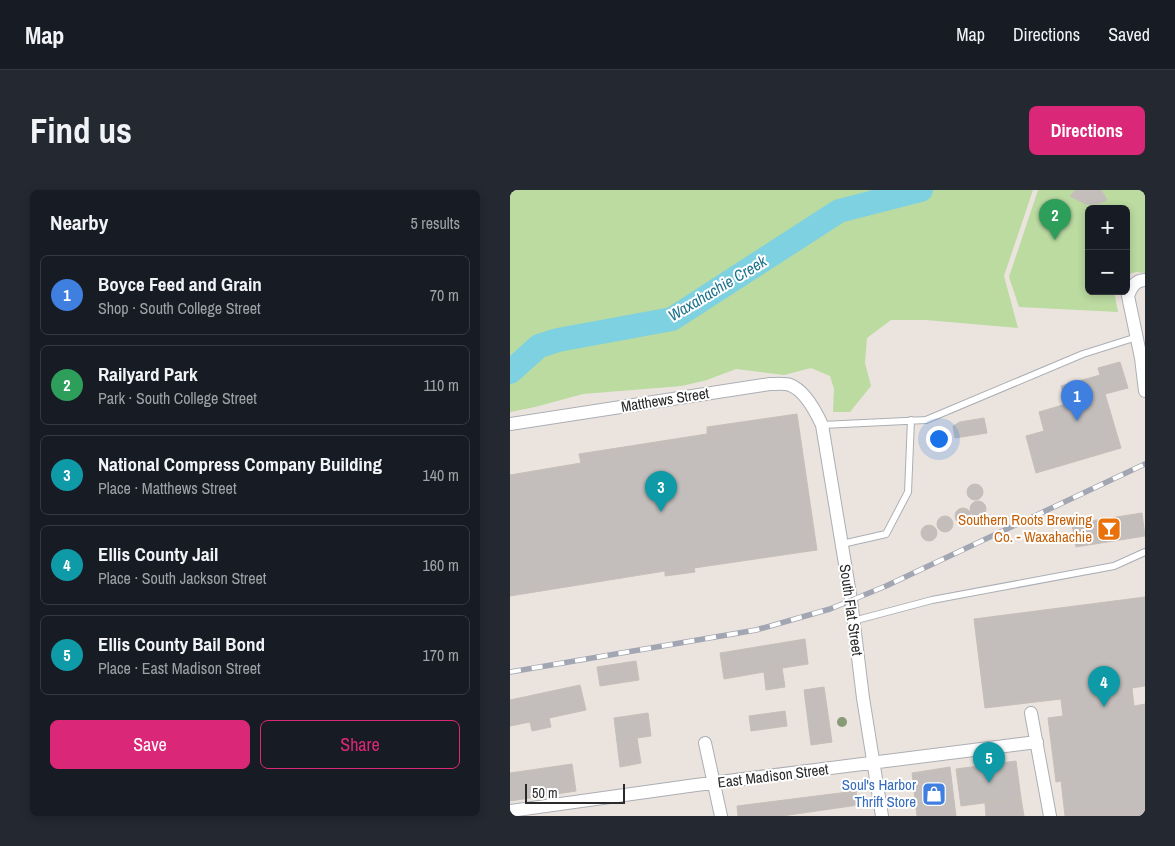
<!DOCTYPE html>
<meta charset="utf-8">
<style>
:root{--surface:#171b24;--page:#242831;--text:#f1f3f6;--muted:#9ea1a6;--line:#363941;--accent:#db2777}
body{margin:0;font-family:"Archivo Narrow",sans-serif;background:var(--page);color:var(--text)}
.controls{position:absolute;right:15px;top:15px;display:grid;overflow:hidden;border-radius:8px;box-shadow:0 2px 8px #0003}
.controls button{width:45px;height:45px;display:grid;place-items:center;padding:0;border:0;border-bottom:1px solid var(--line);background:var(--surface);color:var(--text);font:25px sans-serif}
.scale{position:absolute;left:15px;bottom:12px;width:100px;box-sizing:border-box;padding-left:5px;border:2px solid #2b2b2b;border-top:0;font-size:14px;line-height:18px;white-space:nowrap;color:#2b2b2b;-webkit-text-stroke:4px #fff;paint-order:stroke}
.you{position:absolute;left:428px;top:248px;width:18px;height:18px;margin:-12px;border:4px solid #fff;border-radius:50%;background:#1a73e8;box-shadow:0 0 0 8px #1a73e833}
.badge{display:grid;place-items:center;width:32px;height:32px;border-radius:50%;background:var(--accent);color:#fff;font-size:16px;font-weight:700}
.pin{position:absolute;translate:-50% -41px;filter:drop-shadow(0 1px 2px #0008)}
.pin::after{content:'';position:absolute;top:26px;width:18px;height:15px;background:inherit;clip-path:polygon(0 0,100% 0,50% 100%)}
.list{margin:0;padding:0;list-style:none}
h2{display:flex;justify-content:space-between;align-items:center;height:65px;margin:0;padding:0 20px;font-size:21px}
h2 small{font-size:16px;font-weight:400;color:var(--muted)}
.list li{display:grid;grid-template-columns:32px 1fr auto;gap:15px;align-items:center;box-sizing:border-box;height:80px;margin:0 10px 10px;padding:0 10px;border:1px solid var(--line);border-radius:8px}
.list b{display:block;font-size:19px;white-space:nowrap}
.list p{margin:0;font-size:16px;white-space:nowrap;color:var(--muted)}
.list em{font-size:16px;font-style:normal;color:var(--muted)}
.actions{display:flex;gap:10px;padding:15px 20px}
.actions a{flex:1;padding:11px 0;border:1px solid var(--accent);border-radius:8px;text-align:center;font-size:18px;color:var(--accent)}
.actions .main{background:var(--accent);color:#fff}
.map{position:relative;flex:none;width:635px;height:626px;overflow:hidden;border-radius:8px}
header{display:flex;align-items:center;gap:30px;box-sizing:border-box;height:70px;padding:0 25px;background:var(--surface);border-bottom:1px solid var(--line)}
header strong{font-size:24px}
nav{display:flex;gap:28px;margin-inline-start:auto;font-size:18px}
.intro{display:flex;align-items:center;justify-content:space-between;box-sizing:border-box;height:120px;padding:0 30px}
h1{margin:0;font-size:35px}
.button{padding:12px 22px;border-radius:8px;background:var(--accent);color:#fff;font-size:18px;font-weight:700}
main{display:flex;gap:30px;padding:0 30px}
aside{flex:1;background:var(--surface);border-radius:8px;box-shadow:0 2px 8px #0003}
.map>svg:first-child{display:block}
</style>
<header>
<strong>Map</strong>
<nav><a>Map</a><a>Directions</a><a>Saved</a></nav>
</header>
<div class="intro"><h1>Find us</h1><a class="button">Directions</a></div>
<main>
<aside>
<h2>Nearby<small>5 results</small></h2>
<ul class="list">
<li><span class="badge" style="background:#3f7fe0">1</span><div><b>Boyce Feed and Grain</b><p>Shop · South College Street</p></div><em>70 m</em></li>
<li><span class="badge" style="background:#2e9e5b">2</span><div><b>Railyard Park</b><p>Park · South College Street</p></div><em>110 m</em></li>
<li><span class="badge" style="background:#0f9aa8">3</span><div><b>National Compress Company Building</b><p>Place · Matthews Street</p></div><em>140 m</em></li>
<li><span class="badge" style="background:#0f9aa8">4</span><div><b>Ellis County Jail</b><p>Place · South Jackson Street</p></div><em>160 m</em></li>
<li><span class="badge" style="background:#0f9aa8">5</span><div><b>Ellis County Bail Bond</b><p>Place · East Madison Street</p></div><em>170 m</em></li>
</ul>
<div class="actions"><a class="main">Save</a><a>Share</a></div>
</aside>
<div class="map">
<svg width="635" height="626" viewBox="0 0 635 626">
<rect width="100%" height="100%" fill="#ebe4de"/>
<path fill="#bbdba1" d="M0 0H523L494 86 508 138 416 130H381L357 148 355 173 361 196 340 222H323L324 199 320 186 301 178 274 185 226 179 197 190 172 196 73 204 25 217 0 222Z
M528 0H635V83L626 82 616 85V19H579V101H604L608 122 509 117 499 87Z"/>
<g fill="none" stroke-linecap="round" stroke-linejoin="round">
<path stroke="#7dd1e1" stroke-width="24" d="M0 182 29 156 48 150 162 129 329 21 411 0"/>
</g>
<path fill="#c3bebb" stroke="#c6bfb8" d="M566 0H591L597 10 588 14H575L560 6Z
M610 172 618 198 595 204 611 258 526 283 516 246 534 241 529 222 556 214 551 196 590 185 588 178Z
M287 224 307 360 184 378 185 382 155 386V381L0 406V285L71 273 69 264 197 244V237Z
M474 228 477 243 445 248 443 236 450 232Z
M457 302a8 8 0 1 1 16 0a8 8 0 1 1-16 0Z
M460 319a8 8 0 1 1 16 0a8 8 0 1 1-16 0Z
M445 326a8 8 0 1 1 16 0a8 8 0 1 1-16 0Z
M632 323 635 346 566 357 562 334Z
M427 334a8 8 0 1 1 16 0a8 8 0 1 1-16 0Z
M411 343a8 8 0 1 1 16 0a8 8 0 1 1-16 0Z
M635 407V496L622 498 624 516 635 514V626H555L551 591 546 592 538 528 553 526 551 509 475 518 464 429Z
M295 449 298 474 272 478 275 497 256 500 254 482 214 489 210 463Z
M126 471 129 490 90 496 87 477Z
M70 495 76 520 39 528 41 537 22 541 20 532 0 536V510Z
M314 497 322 552 301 555 294 500Z
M275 521 277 536 241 541 239 526Z
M138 523 141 546 127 548 131 573 110 577 104 528Z
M506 571 511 608 451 616 446 579Z
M62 574 66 601 0 611V583Z
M440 577 446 626H407L402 583Z
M346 601 348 615 272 626H228L227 616Z
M511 608 514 626H476L475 613Z"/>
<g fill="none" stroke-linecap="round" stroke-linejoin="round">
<g stroke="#abaeb5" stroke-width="8">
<path id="lane" d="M312 235 416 230 573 164 627 147
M332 354 376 344 398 302 401 230
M343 431 422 410 604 376 635 362"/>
</g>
<g stroke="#abaeb5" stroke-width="14">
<path id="street" d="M635 90C625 90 621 98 618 106L631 168 635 201
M0 234 260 194C266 194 274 193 280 195 294 200 306 222 312 235L341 410 353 508 372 626
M521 523 540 626
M195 553 211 626
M0 621 186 595 527 552"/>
</g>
<use href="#lane" stroke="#fff" stroke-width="6"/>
<use href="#street" stroke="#fff" stroke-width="12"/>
<g stroke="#a2a6b2" stroke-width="5.5">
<path id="rail" d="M0 482 246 440 320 419 376 396 635 274"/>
</g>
<use href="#rail" stroke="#fff" stroke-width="4" stroke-dasharray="11" stroke-linecap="butt"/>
</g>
<circle fill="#879b77" cx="332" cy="532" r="5"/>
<defs>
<g id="bar-square" transform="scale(1.25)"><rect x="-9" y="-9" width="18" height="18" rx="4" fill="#e8710a" stroke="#fff"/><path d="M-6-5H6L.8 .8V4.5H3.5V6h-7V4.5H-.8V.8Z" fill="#fff"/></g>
<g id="shop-square" transform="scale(1.25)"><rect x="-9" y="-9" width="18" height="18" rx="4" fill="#3f7fe0" stroke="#fff"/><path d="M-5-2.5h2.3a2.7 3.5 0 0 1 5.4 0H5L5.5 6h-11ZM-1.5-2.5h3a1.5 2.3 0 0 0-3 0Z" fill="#fff"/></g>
</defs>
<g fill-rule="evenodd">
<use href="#bar-square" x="599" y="339"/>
<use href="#shop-square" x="424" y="604"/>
</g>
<g text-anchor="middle" stroke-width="4" stroke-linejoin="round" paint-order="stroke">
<g font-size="15" fill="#2b2b2b" stroke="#fff">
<text transform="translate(155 210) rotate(-9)" y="5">Matthews Street</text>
<text transform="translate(341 420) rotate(82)" y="5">South Flat Street</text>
<text transform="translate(263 586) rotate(-7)" y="5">East Madison Street</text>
</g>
<g font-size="15" fill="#c56008" stroke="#fff" text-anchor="end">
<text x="582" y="335">Southern Roots Brewing<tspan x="582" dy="17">Co. - Waxahachie</tspan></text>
</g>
<g font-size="15" fill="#366cbe" stroke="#fff" text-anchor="end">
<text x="406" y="600">Soul's Harbor<tspan x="406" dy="17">Thrift Store</tspan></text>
</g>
<g font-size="16" font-style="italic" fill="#1d728c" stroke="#fff">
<text transform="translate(207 98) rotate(-31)" y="6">Waxahachie Creek</text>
</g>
</g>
</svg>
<div class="controls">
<button>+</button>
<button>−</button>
</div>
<div class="scale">50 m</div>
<div class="you"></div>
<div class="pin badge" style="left:567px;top:231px;background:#3f7fe0">1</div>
<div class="pin badge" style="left:545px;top:50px;background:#2e9e5b">2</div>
<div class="pin badge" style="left:151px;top:322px;background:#0f9aa8">3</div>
<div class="pin badge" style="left:594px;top:517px;background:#0f9aa8">4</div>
<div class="pin badge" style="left:479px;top:593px;background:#0f9aa8">5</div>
</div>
</main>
